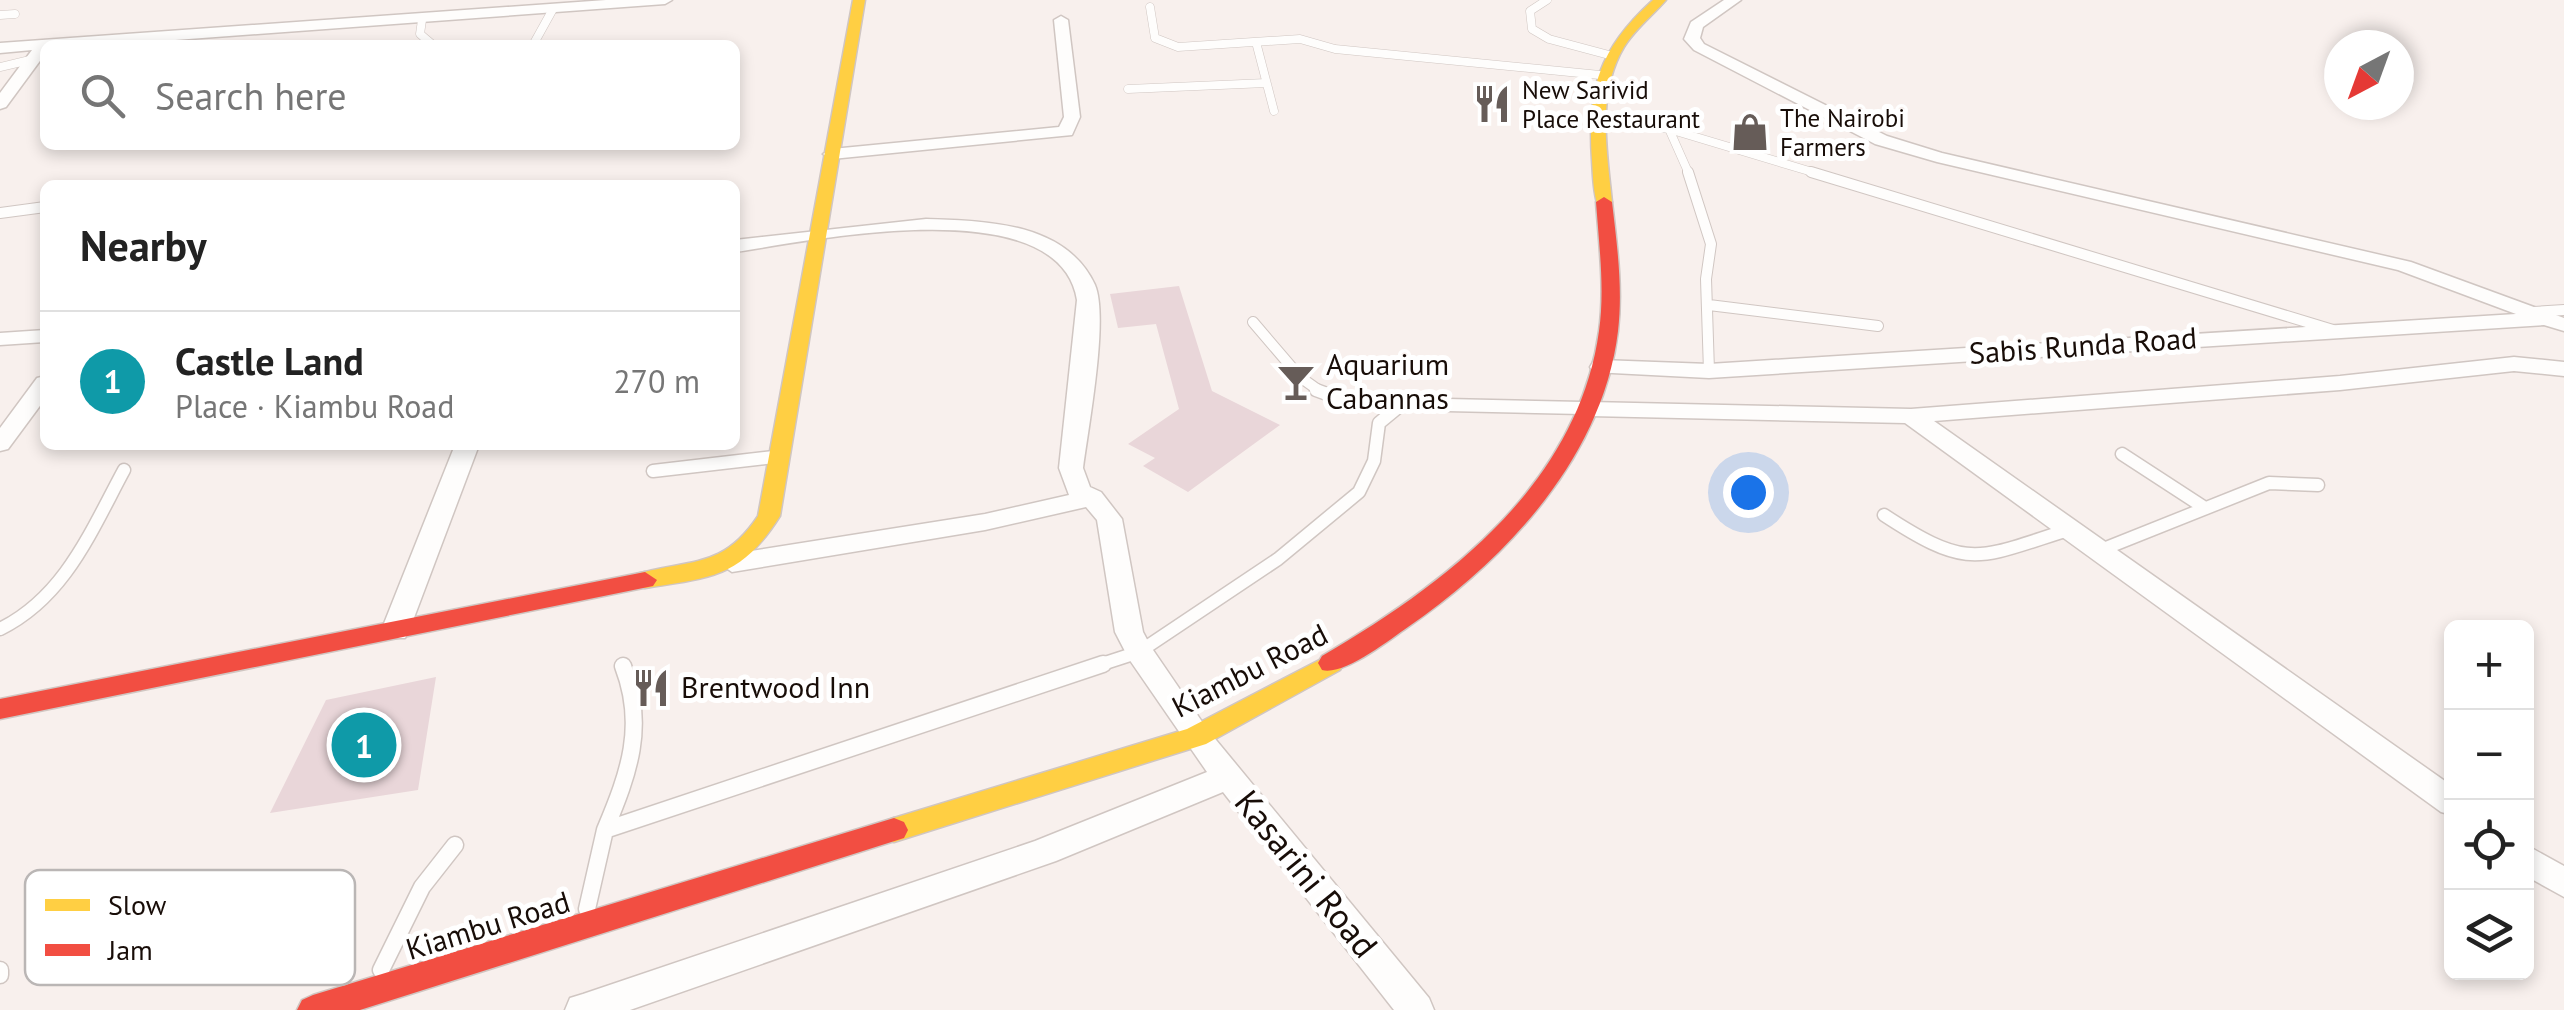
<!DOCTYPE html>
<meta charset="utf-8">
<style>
:root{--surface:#fff;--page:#f6f6f6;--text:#222;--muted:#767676;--line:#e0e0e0;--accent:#665c58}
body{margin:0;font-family:"PT Sans",sans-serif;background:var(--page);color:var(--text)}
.controls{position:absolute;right:30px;bottom:30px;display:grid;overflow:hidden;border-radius:15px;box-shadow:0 5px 15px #0003}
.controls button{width:90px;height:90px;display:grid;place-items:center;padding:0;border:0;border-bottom:2px solid var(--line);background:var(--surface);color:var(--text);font:50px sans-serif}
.compass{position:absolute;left:2324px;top:30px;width:90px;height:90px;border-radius:50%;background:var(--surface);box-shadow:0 5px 15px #0003;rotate:221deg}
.you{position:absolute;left:1748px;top:492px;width:35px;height:35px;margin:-25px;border:8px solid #fff;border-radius:50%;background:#1a73e8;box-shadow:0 0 0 15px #1a73e833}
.badge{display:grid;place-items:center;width:65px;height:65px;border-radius:50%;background:var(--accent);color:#fff;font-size:32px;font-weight:700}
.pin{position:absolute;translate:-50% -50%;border:5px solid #fff;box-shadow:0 2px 10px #0006}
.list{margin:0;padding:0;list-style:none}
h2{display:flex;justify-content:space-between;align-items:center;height:130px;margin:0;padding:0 40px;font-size:42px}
h2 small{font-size:32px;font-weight:400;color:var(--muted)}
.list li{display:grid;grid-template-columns:65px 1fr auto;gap:30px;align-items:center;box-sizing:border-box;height:140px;padding:0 40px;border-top:2px solid var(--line)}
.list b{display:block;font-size:38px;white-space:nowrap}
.list p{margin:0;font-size:32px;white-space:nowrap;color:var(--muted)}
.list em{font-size:32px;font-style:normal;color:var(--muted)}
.icon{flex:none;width:55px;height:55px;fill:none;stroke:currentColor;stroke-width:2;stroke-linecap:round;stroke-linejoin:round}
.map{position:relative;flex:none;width:2564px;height:1010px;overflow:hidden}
.search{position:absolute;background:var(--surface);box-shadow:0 5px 15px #0003;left:40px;top:40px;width:700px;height:110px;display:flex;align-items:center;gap:25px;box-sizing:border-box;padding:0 35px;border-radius:15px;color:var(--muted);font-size:38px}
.panel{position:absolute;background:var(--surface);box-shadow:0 5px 15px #0003;left:40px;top:180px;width:700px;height:270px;border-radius:15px}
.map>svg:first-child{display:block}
</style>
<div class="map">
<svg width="2564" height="1010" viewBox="0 0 2564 1010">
<rect width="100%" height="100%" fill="#f8f0ed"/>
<path fill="#e9d6d9" d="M1179 286 1212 391 1280 425 1188 492 1143 466 1155 458 1128 444 1179 409 1156 324 1118 328 1110 294Z
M436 677 418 790 270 813 326 700Z"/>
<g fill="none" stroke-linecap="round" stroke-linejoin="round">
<g stroke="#d0c6c2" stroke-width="9">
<path id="lane-far3" d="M1547 0 1530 11 1532 29 1549 39 1609 55
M1150 7 1155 38 1178 47 1300 39 1335 49 1600 75
M0 15 15 14
M422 20 420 34 433 45
M1256 42 1274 111
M533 45 553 9
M0 67 34 59
M1128 89 1266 83
M1598 119 1669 129 1819 174
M1669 129 1689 174"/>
</g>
<g stroke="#d0c6c2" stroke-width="12">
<path id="lane-far2" d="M1688 172 1711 244 1706 279 1709 371
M1811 172 2333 330
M0 213 45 207
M1709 305 1878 326
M2534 312 2564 310
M1253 322 1300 377 1321 392"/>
</g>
<g stroke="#d0c6c2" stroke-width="15">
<path id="lane-far1" d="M1316 390 1346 401 1400 404
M2122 454 2205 508
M653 471 774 457
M1884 515C1971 572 1978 558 2071 529
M2101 550 2269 483 2318 485
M0 629C65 597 91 531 124 470
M1096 666 1139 652 1278 559 1359 492 1374 461 1379 423 1402 404 1582 408"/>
</g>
<g stroke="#d0c6c2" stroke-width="19">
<path id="lane" d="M605 830C629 773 646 726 623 666
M587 909 605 830 1103 664
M0 970V975
M381 970 422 887 455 845"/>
</g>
<g stroke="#d0c6c2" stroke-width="3">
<path id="street" d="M606 0H672L665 4 108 45H45V54L6 107 0 109V93L32 50 0 53V43Z
M1724 0H1741L1703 27 1700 38 1704 44 1887 136 1942 153 2411 262 2564 318V331L2544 325 1709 378 1593 372 1590 367 1593 362 1601 360 1709 364 2516 314 2398 270 1937 162 1875 144 1694 50 1684 39 1691 22Z
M1061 16 1068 20 1080 117 1072 135 832 159 823 154 832 149 1059 127 1064 117 1054 20Z
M926 219C986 221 1066 222 1095 285 1109 318 1088 429 1083 468L1090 487 1101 492 1122 519 1143 632 1151 647 1207 729 1429 998 1434 1010H1394L1223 792 1056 861 630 1010H565L570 998 583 994 1035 841 1207 772 1129 659 1115 632 1097 520 1086 507 985 530 732 572 719 563 732 554 985 514 1069 495 1059 468 1077 300C1059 188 811 241 735 252V240Z
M45 330V342L0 345V333Z
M2514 357 2564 362V376L2514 371 2340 390 1934 421 2452 786V815L2441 812 1905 423 1590 416 1579 409 1590 402 1911 409 2340 376Z
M45 376V399L8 449 0 451V428L37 378Z
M455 445H479L409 631 405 638H385L381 631Z
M2526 845 2564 866V897L2526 876Z"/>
</g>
<g stroke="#d0c6c2" stroke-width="3">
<path id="slow" d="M853 0H865L780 516C741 578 712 577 645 588L637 586 633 580 637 574C690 559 723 569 758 516Z
M1653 0H1666C1652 16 1635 29 1624 47 1596 94 1607 151 1612 202L1610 206H1598C1593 192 1593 175 1592 160 1587 88 1599 49 1653 0Z
M1331 654 1340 656 1344 663 1340 670 1206 744 894 842 884 838 880 830 884 822 894 818 1187 729Z"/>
</g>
<g stroke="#d0c6c2" stroke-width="3">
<path id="jam" d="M1604 197 1612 202C1617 245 1623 288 1618 331 1603 456 1507 559 1408 627 1389 640 1344 676 1322 670L1318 663 1322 656C1446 584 1578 484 1599 331 1605 289 1599 245 1596 202Z
M645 572 657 580 653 586 0 719V699Z
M894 818 904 822 908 830 904 838 360 1010H297L302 1000 313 995Z"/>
</g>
<use href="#lane-far3" stroke="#fefdfc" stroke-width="8"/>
<use href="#lane-far2" stroke="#fefdfc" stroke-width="10"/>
<use href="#lane-far1" stroke="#fefdfc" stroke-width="12"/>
<use href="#lane" stroke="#fefdfc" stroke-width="16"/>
<use href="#street" fill="#fefdfc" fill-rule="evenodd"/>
<use href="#slow" fill="#ffcf43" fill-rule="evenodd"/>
<use href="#jam" fill="#f24e42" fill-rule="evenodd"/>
</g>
<defs>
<g id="restaurant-bare" transform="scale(3)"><path d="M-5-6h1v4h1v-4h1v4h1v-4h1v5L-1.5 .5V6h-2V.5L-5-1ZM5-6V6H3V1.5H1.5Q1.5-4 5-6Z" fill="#665c58" stroke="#fff" stroke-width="2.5" paint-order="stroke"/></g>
<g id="shop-bare" transform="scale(3)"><path d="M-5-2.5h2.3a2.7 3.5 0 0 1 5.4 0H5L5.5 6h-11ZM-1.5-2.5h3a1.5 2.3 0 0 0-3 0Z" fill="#665c58" stroke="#fff" stroke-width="2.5" paint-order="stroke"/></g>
<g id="bar-bare" transform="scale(3)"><path d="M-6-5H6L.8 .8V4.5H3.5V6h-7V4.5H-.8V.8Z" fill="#665c58" stroke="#fff" stroke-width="2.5" paint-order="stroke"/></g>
</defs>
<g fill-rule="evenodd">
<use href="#restaurant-bare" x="1492" y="104"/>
<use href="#shop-bare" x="1750" y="132"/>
<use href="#bar-bare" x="1296" y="382"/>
<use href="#restaurant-bare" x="651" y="688"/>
</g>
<g text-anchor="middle" stroke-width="10" stroke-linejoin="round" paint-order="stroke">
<g font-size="25" fill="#180d08" stroke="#fff" text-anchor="start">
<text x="1522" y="99">New Sarivid<tspan x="1522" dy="29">Place Restaurant</tspan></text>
<text x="1780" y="127">The Nairobi<tspan x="1780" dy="29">Farmers</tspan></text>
</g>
<g font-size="30" fill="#180d08" stroke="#fff">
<text transform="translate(2083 346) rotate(-4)" y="10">Sabis Runda Road</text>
<text transform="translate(1250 671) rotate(-27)" y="10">Kiambu Road</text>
<text transform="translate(488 926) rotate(-17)" y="10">Kiambu Road</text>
</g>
<g font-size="30" fill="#180d08" stroke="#fff" text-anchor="start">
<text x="1326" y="375">Aquarium<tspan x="1326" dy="34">Cabannas</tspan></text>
<text x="681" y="698">Brentwood Inn</text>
</g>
<g font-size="35" fill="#180d08" stroke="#fff">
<text transform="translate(1306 874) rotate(51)" y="12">Kasarini Road</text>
</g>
</g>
<rect x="25" y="870" width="330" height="115" rx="15" fill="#fff" stroke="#bab6b5" stroke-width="2.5"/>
<rect x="45" y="899" width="45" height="12" fill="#ffcf43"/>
<rect x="45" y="944" width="45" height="12" fill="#f24e42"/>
<g font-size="28" fill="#180d08">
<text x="108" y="915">Slow</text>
<text x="108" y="960">Jam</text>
</g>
</svg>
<div class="controls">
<button>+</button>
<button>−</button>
<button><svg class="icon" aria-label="locate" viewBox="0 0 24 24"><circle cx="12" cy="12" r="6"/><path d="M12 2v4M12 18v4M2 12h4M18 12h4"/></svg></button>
<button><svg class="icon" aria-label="layers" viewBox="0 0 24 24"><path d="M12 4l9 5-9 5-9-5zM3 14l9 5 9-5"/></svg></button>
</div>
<svg class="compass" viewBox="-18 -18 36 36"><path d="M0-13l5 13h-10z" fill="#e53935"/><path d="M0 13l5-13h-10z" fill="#767676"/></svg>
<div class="you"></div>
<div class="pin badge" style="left:364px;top:745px;background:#0f9aa8">1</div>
<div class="search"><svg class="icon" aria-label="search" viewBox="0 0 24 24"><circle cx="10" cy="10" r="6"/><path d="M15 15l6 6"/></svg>Search here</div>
<section class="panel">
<h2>Nearby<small></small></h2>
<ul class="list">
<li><span class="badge" style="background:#0f9aa8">1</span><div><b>Castle Land</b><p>Place · Kiambu Road</p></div><em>270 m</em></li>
</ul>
</section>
</div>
